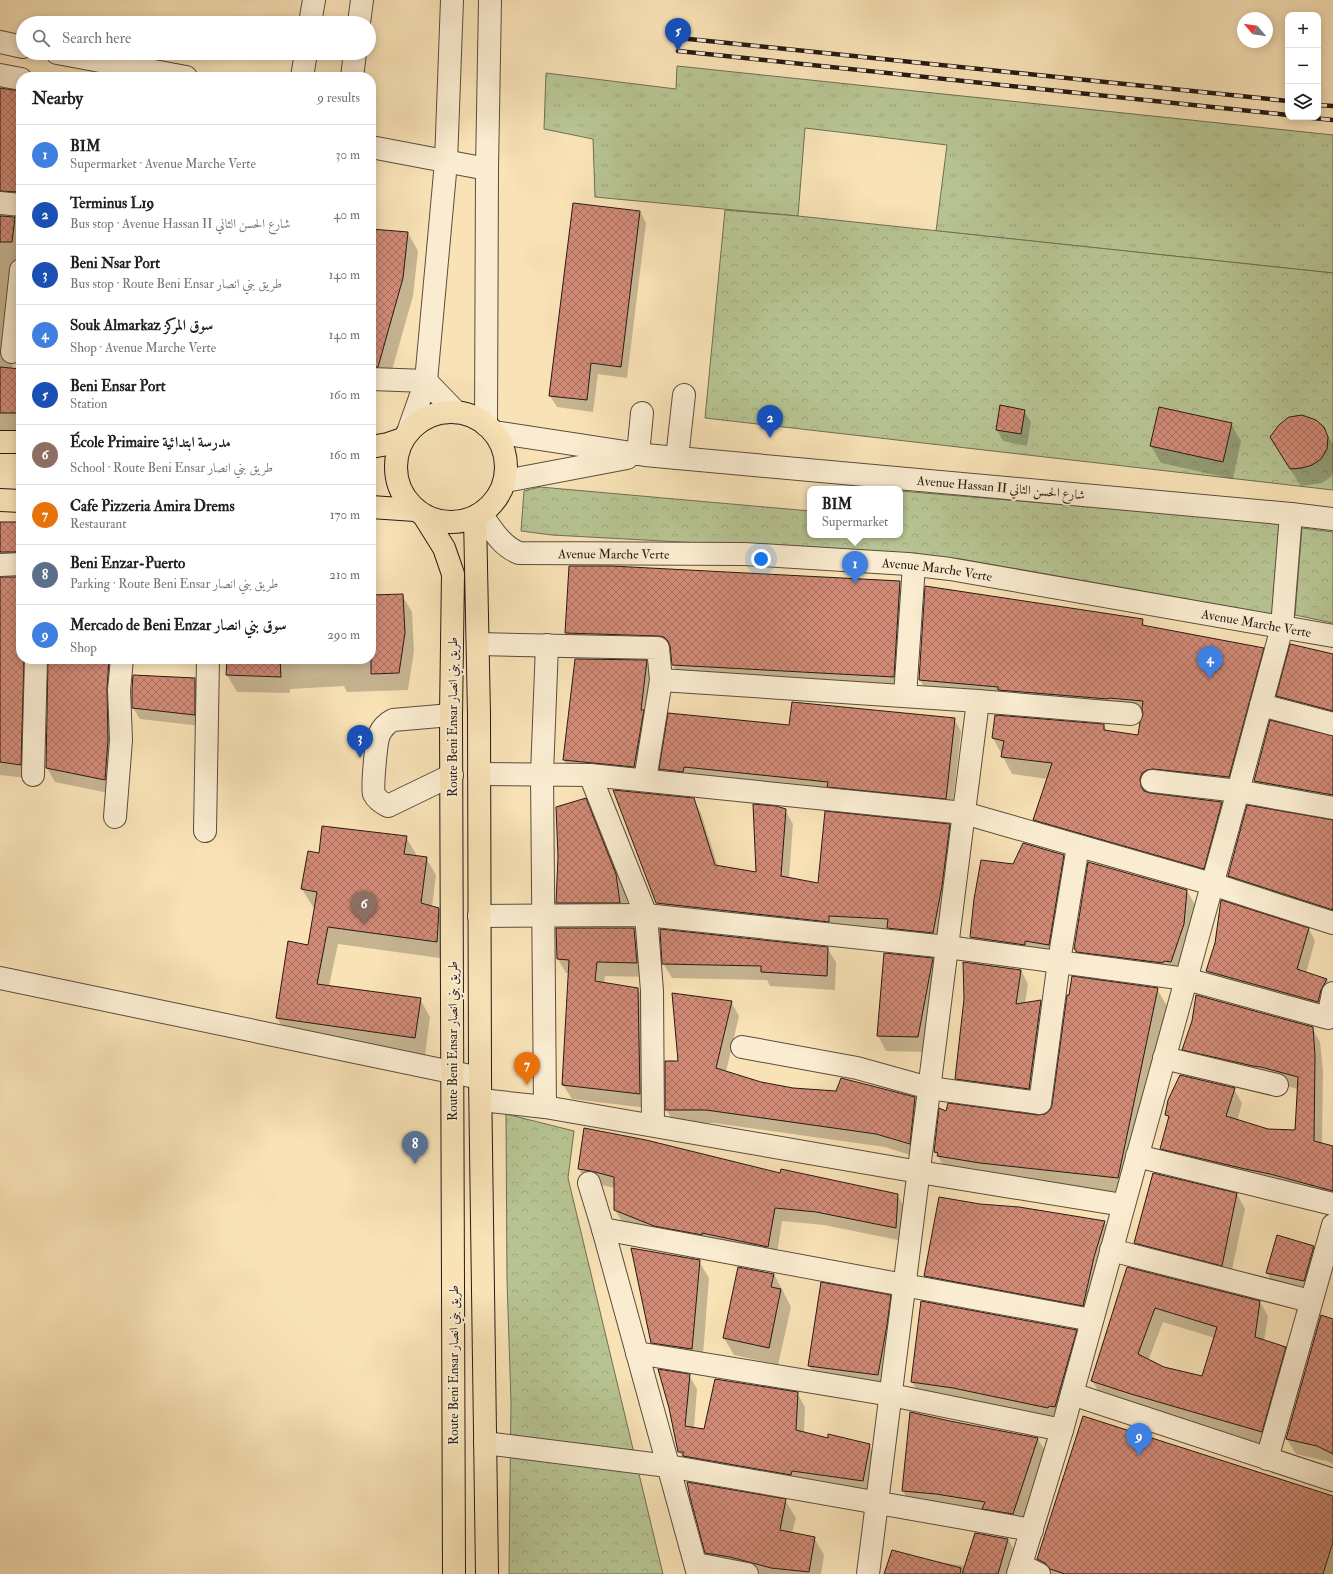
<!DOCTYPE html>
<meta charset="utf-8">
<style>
:root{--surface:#fff;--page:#f6f6f6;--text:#202124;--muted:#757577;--line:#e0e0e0;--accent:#8f2418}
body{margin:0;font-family:"IM FELL Double Pica",Amiri,serif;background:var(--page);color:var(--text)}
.controls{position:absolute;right:12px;top:12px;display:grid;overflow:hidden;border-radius:8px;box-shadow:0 2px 10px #0003}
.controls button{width:36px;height:36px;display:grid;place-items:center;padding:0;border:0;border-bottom:1px solid var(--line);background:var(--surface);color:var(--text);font:20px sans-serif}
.compass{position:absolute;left:1237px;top:12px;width:36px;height:36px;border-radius:50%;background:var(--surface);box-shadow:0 2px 10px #0003;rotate:299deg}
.you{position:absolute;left:761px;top:559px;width:14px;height:14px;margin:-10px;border:3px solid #fff;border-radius:50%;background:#1a73e8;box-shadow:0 0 0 6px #1a73e833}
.badge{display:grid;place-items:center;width:26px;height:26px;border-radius:50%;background:var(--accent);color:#fff;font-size:13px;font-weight:700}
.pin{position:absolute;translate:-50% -33px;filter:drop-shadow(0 1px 2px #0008)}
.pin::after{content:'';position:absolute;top:21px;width:14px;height:12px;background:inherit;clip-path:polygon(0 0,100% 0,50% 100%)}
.popup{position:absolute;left:807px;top:486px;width:96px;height:52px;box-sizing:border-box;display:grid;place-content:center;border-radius:8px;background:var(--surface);filter:drop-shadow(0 1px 3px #0005);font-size:13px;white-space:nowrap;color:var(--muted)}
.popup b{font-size:15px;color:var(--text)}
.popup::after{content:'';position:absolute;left:50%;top:100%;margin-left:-8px;border:8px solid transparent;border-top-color:var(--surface)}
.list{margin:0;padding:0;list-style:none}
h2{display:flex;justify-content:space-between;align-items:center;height:52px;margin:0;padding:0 16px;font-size:17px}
h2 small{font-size:13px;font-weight:400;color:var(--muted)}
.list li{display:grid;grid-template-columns:26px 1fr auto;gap:12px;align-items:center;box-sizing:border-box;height:60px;padding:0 16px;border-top:1px solid var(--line)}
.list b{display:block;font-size:15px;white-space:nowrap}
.list p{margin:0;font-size:13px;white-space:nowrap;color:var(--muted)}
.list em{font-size:13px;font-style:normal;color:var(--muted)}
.icon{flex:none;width:22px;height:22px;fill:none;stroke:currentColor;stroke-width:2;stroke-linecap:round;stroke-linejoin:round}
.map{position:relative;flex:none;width:1333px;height:1574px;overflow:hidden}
.search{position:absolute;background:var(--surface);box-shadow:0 2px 10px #0003;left:16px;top:16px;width:360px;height:44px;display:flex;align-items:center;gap:10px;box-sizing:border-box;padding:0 14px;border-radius:22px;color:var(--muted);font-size:15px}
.panel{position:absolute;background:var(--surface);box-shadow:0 2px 10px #0003;left:16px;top:72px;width:360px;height:592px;border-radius:16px}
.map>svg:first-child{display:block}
</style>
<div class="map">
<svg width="1333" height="1574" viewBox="0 0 1333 1574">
<defs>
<pattern id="grass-tufts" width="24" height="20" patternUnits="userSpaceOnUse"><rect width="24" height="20" fill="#b7c492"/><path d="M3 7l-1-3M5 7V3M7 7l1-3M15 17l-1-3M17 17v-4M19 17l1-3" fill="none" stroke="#9da87d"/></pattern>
<pattern id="park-crowns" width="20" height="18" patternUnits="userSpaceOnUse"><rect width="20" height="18" fill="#b7c492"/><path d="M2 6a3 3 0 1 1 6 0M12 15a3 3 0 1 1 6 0" fill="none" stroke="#9da87d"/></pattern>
<pattern id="building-cross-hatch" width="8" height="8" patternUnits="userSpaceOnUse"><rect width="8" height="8" fill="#d18a76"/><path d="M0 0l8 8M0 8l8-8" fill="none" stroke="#aa7060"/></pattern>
</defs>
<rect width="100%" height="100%" fill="#f8e2b6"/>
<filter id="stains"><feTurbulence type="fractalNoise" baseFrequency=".005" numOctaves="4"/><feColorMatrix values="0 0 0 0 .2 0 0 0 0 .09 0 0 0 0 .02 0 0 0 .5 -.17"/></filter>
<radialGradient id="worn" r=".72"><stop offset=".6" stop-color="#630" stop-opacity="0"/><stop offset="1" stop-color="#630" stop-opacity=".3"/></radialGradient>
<path fill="url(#grass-tufts)" stroke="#6f6f54" d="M677 66 1333 135V273L936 231 947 145 805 128 798 216 595 197 593 139 544 129 546 73 676 89Z"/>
<path fill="url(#park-crowns)" stroke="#6f6f54" d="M725 210 798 216 1333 273V490L705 418Z
M540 487 810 511V535H900V491L1283 523 1274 615 961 559 903 554 552 535 521 531 524 491Z
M1302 528 1333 532V623L1295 615Z
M506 1114 574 1131 568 1178 663 1574H509L511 1402 507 1280Z"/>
<path fill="#0003" fill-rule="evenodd" d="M0 88 21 92V213L8 214 4 217 14 218 21 230V293L12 370H21V435H0Z
M640 211 646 223 627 378 598 374 593 412 557 407 550 396Z
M371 230 408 233 418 251 413 296 388 384 371 388Z
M1024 411 1031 422 1027 446 1003 441 997 430Z
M1231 424 1241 441 1233 479 1161 463 1151 446Z
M1323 428 1333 444V473L1331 477 1322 483 1301 486 1281 455Z
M0 523 21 524V566L0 570Z
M570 567 900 582 906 593 900 688 680 677 673 665 672 648 666 647 573 645 566 633Z
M0 578H21V659H119L113 794 55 782 47 768 49 662 45 660 28 778 0 775Z
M402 595 412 612 414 651 408 690 347 692 344 686 290 689V693L237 692 227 675 228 659H371V596Z
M1142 620 1146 627 1263 649 1273 667 1239 795 1152 791 1151 794 1221 803 1232 821 1214 886 1044 838 1034 820 1048 779 1012 774 993 738 1104 725 1107 731 1139 736 1143 718 930 698 920 680Z
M1333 655V728L1290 717 1277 696Z
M646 661 653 673 641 778 571 772 564 760Z
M195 679 201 691V726L140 719 133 708Z
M669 714 790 726 954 719 961 731 952 810 667 781 660 769Z
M1333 737V814L1267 802 1255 781Z
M585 799 595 816 626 893 630 920H567L557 903Z
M693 799 701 813 718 867 757 873 785 810 793 824 789 878 819 884 949 825 957 839 940 946 665 917 657 903Z
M1333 821V926L1241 897 1229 876Z
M406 837 416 854V856L426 858 436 875 432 907 438 909 448 927 447 959 338 944 329 986 420 999 430 1017 425 1055 288 1036 277 1018 309 946 316 907H313L302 889 320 854Z
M1063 855 1070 867 1055 956 977 949 971 937 975 899 1014 865Z
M1187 891 1196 906 1180 976 1083 964 1075 949Z
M634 929 642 943 645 977 605 976 604 984 638 989 646 1003 648 1108 572 1099 563 1085 569 973H566L558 959Z
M1309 929 1315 941 1306 973 1327 980 1333 990 1325 1013 1214 983 1207 971 1216 943Z
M827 948 836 962 835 990 770 986 767 980 672 978 663 963Z
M932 959 941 974 926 1052 886 1051 878 1036Z
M1021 970 1028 984 1025 1003 1041 1001 1048 1014 1036 1102 964 1092 956 1079Z
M1157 989 1170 1011 1130 1200 948 1174 935 1151 947 1112 1038 1116 1046 1115Z
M731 1002 739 1016 726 1072 761 1083 793 1088 915 1098 923 1112 917 1157 885 1147 714 1123H674L666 1109 679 1062Z
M1312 1028 1320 1042 1323 1071 1322 1144 1333 1147V1202L1169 1163 1161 1149 1169 1119 1166 1114 1234 1089 1242 1103 1237 1121 1268 1130 1296 1131 1298 1089 1270 1081 1191 1063 1183 1049Z
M579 1169 781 1175 897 1195 905 1208 903 1241 824 1225 782 1221 776 1260 623 1223 615 1210V1188L587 1182Z
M1153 1174 1237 1194 1245 1209 1230 1279 1143 1257 1135 1243Z
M980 1205 1104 1222 1111 1233 1090 1317 932 1287 925 1276Z
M1313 1247 1320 1259 1310 1292 1274 1285 1267 1273Z
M699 1261 709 1278 702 1367 663 1360 652 1342Z
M1127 1268 1260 1302 1268 1316 1264 1341 1285 1348 1293 1362 1269 1446 1139 1408 1100 1394 1092 1380ZM1163 1322 1215 1338 1203 1377 1164 1368 1148 1361Z
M774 1274 791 1307 778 1365 734 1355 724 1338Z
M890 1296 900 1314 887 1392 819 1383 809 1365Z
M1333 1320V1464L1327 1461 1296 1454 1287 1439Z
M1076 1331 1084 1344 1063 1421 920 1395 912 1382Z
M689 1375 697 1389 694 1429 705 1430 797 1393 805 1407 804 1433 829 1439 869 1445 877 1459 870 1494 687 1466 679 1452 670 1408Z
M950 1422 1038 1439 1047 1454 1022 1529 912 1507 903 1491Z
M1333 1497V1574H1047L1038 1559Z
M785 1500 796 1518 792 1533 814 1538 824 1555 821 1574H734L716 1571 706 1553Z
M1008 1539 1018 1557 1013 1574H886L927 1560 965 1566Z"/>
<path fill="url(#building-cross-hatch)" stroke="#271a15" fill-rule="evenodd" d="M0 88 21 91V173L18 192 0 191Z
M573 203 640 211 621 367 591 363 587 400 549 396Z
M0 216 15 217 12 242H0Z
M371 229 408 232 403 278 378 367H371Z
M0 367 21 369V413H0Z
M1000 405 1025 410 1021 434 996 430Z
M1159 407 1232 423 1223 462 1150 446Z
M1302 415 1316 420 1324 427 1328 437 1327 449 1321 459 1312 465 1302 468 1290 469 1270 437 1279 425 1289 417Z
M0 522H21V552H0Z
M569 566H611L900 581 894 677 672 665 670 646 668 641 664 637 658 636 565 633Z
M0 577H21V659H24L21 765 0 762Z
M925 586 1143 619 1142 625 1264 648 1229 777 1153 769 1147 770 1142 773 1140 779 1141 786 1144 791 1150 793 1222 802 1204 869 1033 820 1052 763 1001 757 1004 741 992 738 995 715 1104 724V730L1138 735 1140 722 1143 715 1142 708 1143 701 1108 698V699L998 690V687L919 680Z
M403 594 405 633 399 673 371 674V595Z
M1290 644 1333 654V711L1276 696Z
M48 659H109L107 689 108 740 105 780 46 768Z
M227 659H280L281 677 226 675Z
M575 659 647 660 641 710H644L634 767 563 760Z
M133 675 195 678V715L132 708V690Z
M792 702 955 718 946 799 827 787 828 782 684 767 683 772 659 769 668 713 789 725Z
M1270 720 1333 736V795L1254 781Z
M613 790 694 798 715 865 756 872 753 804 776 806 786 809 781 876 818 883 825 811 950 824 942 886 933 933 887 928 888 919 829 916V922L656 903Z
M586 798 616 874 620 903H556L558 857 556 807Z
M1247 805 1333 820V910L1228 876Z
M322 826 407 836 404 854 427 857 421 903 439 908 437 942 328 927 317 984 421 998 415 1038 276 1018 288 941 308 945 317 892 301 889 308 851 319 853Z
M1023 843 1064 855 1049 945 1025 941V945L970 937 974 899 981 860 1013 864Z
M1088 862 1187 890 1184 924 1171 962 1164 961 1163 963 1076 952V950L1074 949Z
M1221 900 1309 928 1297 969 1327 979 1321 990 1318 1002 1206 971 1215 943Z
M556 928H634L637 963 597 962 595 981 638 988 640 1094 562 1085 569 960 557 959Z
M660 929 828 947 827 976 761 972V966L662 964Z
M884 953 933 958 918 1037 877 1036Z
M963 962 1021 970 1016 1004 1041 1000 1029 1089 955 1079 964 999Z
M1072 976 1158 988 1118 1178 980 1163 937 1156 938 1153 934 1152 939 1108 946 1111 948 1103 1038 1115 1045 1114 1050 1110 1052 1105 1067 995H1069Z
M672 993 732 1001 716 1068 761 1082 793 1088 836 1091 841 1078 915 1097 910 1144 876 1134 706 1110H665V1061H678Z
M1196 995 1313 1027 1315 1056 1314 1141 1333 1146V1191L1270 1174 1245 1169 1160 1149 1169 1116 1165 1115 1168 1100 1180 1075 1235 1088 1226 1116 1268 1129 1295 1130 1298 1077 1261 1067 1253 1066 1182 1050 1192 1021Z
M584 1128 646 1140 780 1173 781 1169 898 1194 896 1228 816 1212 775 1208 768 1247 702 1233V1235L654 1226 614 1210V1177L591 1171 578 1169Z
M1153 1173 1237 1193 1222 1266 1134 1243Z
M939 1197 980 1204 1019 1207 1105 1221 1094 1257 1083 1306 924 1276Z
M1277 1235 1314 1246 1304 1281 1266 1273Z
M631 1248 700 1260 692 1349 651 1343Z
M738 1267 774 1274 771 1287 781 1289 769 1348 723 1338Z
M1127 1267 1260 1301 1255 1337 1286 1347 1262 1432 1131 1394 1091 1381ZM1155 1308 1217 1327 1202 1376 1164 1367 1138 1354Z
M821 1282 891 1295 887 1325 878 1375 808 1366Z
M921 1301 1077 1330 1055 1407 1049 1406 1048 1408 953 1388 911 1382Z
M1321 1315 1333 1319V1454L1317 1446 1286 1439Z
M658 1369 690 1374 685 1426 704 1429 715 1379 798 1392 796 1430 828 1438V1434L870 1444 863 1481 792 1471 791 1475 683 1456V1452H678L669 1408Z
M910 1412 950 1421 1038 1438 1013 1514 982 1509 985 1502 936 1494 902 1491Z
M1083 1416 1333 1496V1542L1323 1574H1065L1050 1569 1045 1563 1037 1559Z
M687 1482 786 1499 780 1530 815 1537 809 1572 771 1568 730 1557 705 1553 690 1497Z
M975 1533 1008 1539 998 1574H962Z
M892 1550 961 1568 960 1574H884Z"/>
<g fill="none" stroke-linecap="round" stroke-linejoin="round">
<g stroke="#5b4c3d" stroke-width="24">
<g id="minor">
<path d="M310 23 314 0"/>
<path d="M359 23 362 0"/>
<path d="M0 42 23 47"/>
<path d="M57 53 186 77"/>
<path d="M0 75 21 79"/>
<path d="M302 77 306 53"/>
<path d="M352 77 355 53"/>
<path d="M371 147 487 169"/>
<path d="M0 203 21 205"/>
<path d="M12 352 21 270"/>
<path d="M371 379 426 381 456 412"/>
<path d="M486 425 487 169 490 0"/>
<path d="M408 432 426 381 446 162 452 0"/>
<path d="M494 432 645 455 1291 514 1333 519"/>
<path d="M638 454 642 413"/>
<path d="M677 458 684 395"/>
<path d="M505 481 627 458"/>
<path id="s1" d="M481 514C492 529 501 546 519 553L745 554 908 564 950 569 1333 636"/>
<path d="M0 565 21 564"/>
<path d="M478 644 658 648 661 680 645 780"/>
<path d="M661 680 978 701 1131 714"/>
<path d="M905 696 914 565"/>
<path d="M1261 705 1333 724"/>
<path d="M451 715 393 720C387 723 382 728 379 735 376 742 372 787 374 794 377 800 382 803 388 806L452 775"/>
<path d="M479 774 590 775 964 813 1212 884 1333 923"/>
<path d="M33 775 36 659"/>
<path d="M590 775 646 915 652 991 653 1125"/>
<path d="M1152 781 1238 791 1333 808"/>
<path d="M115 817 121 740 119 690 122 659"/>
<path d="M205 831 208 659"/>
<path d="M479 916 646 915 947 947 1186 979 1328 1018 1333 993"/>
<path d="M0 978 480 1078"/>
<path d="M742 1047 857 1068 929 1088 1040 1103 1059 961 1078 846"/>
<path d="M1164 1058 1277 1085"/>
<path d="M481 1100 545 1107 919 1172 1123 1205"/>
<path d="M545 1107 542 774 547 645"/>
<path d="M1137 1156 1333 1204"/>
<path d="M589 1183 603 1229 698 1574"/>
<path d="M603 1229 1092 1320"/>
<path d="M1111 1250 1310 1301"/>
<path d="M637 1353 891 1395 1062 1430"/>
<path d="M1072 1394 1333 1480"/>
<path d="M485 1443 668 1466 1032 1530"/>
<path d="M1267 1459 1333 1225"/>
<path d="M696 1564 747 1574"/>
<path d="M1021 1565 1039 1574"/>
<path d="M868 1574 978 701"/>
<path d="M1018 1574 1062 1430 1238 791 1282 627 1291 514"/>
</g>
</g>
<g stroke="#271a15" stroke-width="24">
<path id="major" d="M0 442H21
M371 447 388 444 403 439
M0 500 21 501
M371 507 415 510"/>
</g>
<g stroke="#271a15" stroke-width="24">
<path id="highway" d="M396 467a55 55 0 1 1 110 0a55 55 0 1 1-110 0Z
M424 516 444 548 453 574 451 715 454 1574
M475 517 479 715 480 1078 487 1574"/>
</g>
<use href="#minor" stroke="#faecd0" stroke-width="22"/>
<use href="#major" stroke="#f8e2b6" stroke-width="22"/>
<use href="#highway" stroke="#f8e2b6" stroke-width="22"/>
<g stroke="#271a15" stroke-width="4.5">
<path id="rail" d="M679 38 1288 101
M678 51 1288 115
M1318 105 1333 106
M1303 117 1333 120"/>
</g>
<use href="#rail" stroke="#faecd0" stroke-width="3" stroke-dasharray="9" stroke-linecap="butt"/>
</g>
<g text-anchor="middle" stroke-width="4" stroke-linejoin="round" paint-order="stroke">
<g font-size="13" fill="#271a15" stroke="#faecd0">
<text transform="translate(1001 487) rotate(5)" y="5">Avenue Hassan II شارع الحسن الثاني</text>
<text dy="5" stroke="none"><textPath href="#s1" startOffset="150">Avenue Marche Verte</textPath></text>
<text dy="5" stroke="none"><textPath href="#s1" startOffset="474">Avenue Marche Verte</textPath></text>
<text dy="5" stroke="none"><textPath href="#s1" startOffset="798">Avenue Marche Verte</textPath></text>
<text transform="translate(452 717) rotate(-90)" y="5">Route Beni Ensar طريق بني انصار</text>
<text transform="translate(452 1041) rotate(-90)" y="5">Route Beni Ensar طريق بني انصار</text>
<text transform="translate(453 1365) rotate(-90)" y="5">Route Beni Ensar طريق بني انصار</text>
</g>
</g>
<rect width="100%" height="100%" filter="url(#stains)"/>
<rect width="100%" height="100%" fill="url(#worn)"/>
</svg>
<div class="controls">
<button>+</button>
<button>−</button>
<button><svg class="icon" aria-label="layers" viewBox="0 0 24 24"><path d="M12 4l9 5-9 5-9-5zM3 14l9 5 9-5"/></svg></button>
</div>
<svg class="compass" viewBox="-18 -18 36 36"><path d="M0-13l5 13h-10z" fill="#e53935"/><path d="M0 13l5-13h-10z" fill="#757577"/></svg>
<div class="you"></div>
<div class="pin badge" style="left:855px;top:584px;background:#3f7fe0">1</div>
<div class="popup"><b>BIM</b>Supermarket</div>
<div class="pin badge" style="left:770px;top:438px;background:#1a4fb4">2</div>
<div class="pin badge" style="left:360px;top:758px;background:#1a4fb4">3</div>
<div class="pin badge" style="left:1210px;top:679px;background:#3f7fe0">4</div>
<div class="pin badge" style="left:678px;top:51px;background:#1a4fb4">5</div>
<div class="pin badge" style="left:364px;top:924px;background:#8d6e63">6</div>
<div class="pin badge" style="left:527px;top:1085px;background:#e8710a">7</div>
<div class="pin badge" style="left:415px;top:1164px;background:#5c6f8a">8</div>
<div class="pin badge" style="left:1139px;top:1456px;background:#3f7fe0">9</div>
<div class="search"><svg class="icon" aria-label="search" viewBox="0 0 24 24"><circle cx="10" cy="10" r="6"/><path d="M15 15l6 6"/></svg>Search here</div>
<section class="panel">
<h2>Nearby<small>9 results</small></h2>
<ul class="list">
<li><span class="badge" style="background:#3f7fe0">1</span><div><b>BIM</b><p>Supermarket · Avenue Marche Verte</p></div><em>30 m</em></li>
<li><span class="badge" style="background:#1a4fb4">2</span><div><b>Terminus L19</b><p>Bus stop · Avenue Hassan II شارع الحسن الثاني</p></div><em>40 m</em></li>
<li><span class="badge" style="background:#1a4fb4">3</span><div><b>Beni Nsar Port</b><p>Bus stop · Route Beni Ensar طريق بني انصار</p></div><em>140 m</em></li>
<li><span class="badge" style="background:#3f7fe0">4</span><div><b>Souk Almarkaz سوق المركز</b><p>Shop · Avenue Marche Verte</p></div><em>140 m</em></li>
<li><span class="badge" style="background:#1a4fb4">5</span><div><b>Beni Ensar Port</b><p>Station</p></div><em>160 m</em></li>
<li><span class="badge" style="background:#8d6e63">6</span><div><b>École Primaire مدرسة ابتدائية</b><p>School · Route Beni Ensar طريق بني انصار</p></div><em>160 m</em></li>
<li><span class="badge" style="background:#e8710a">7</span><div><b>Cafe Pizzeria Amira Drems</b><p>Restaurant</p></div><em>170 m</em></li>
<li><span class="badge" style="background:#5c6f8a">8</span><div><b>Beni Enzar-Puerto</b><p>Parking · Route Beni Ensar طريق بني انصار</p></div><em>210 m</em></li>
<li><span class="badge" style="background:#3f7fe0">9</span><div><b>Mercado de Beni Enzar سوق بني انصار</b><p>Shop</p></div><em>290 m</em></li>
</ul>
</section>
</div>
